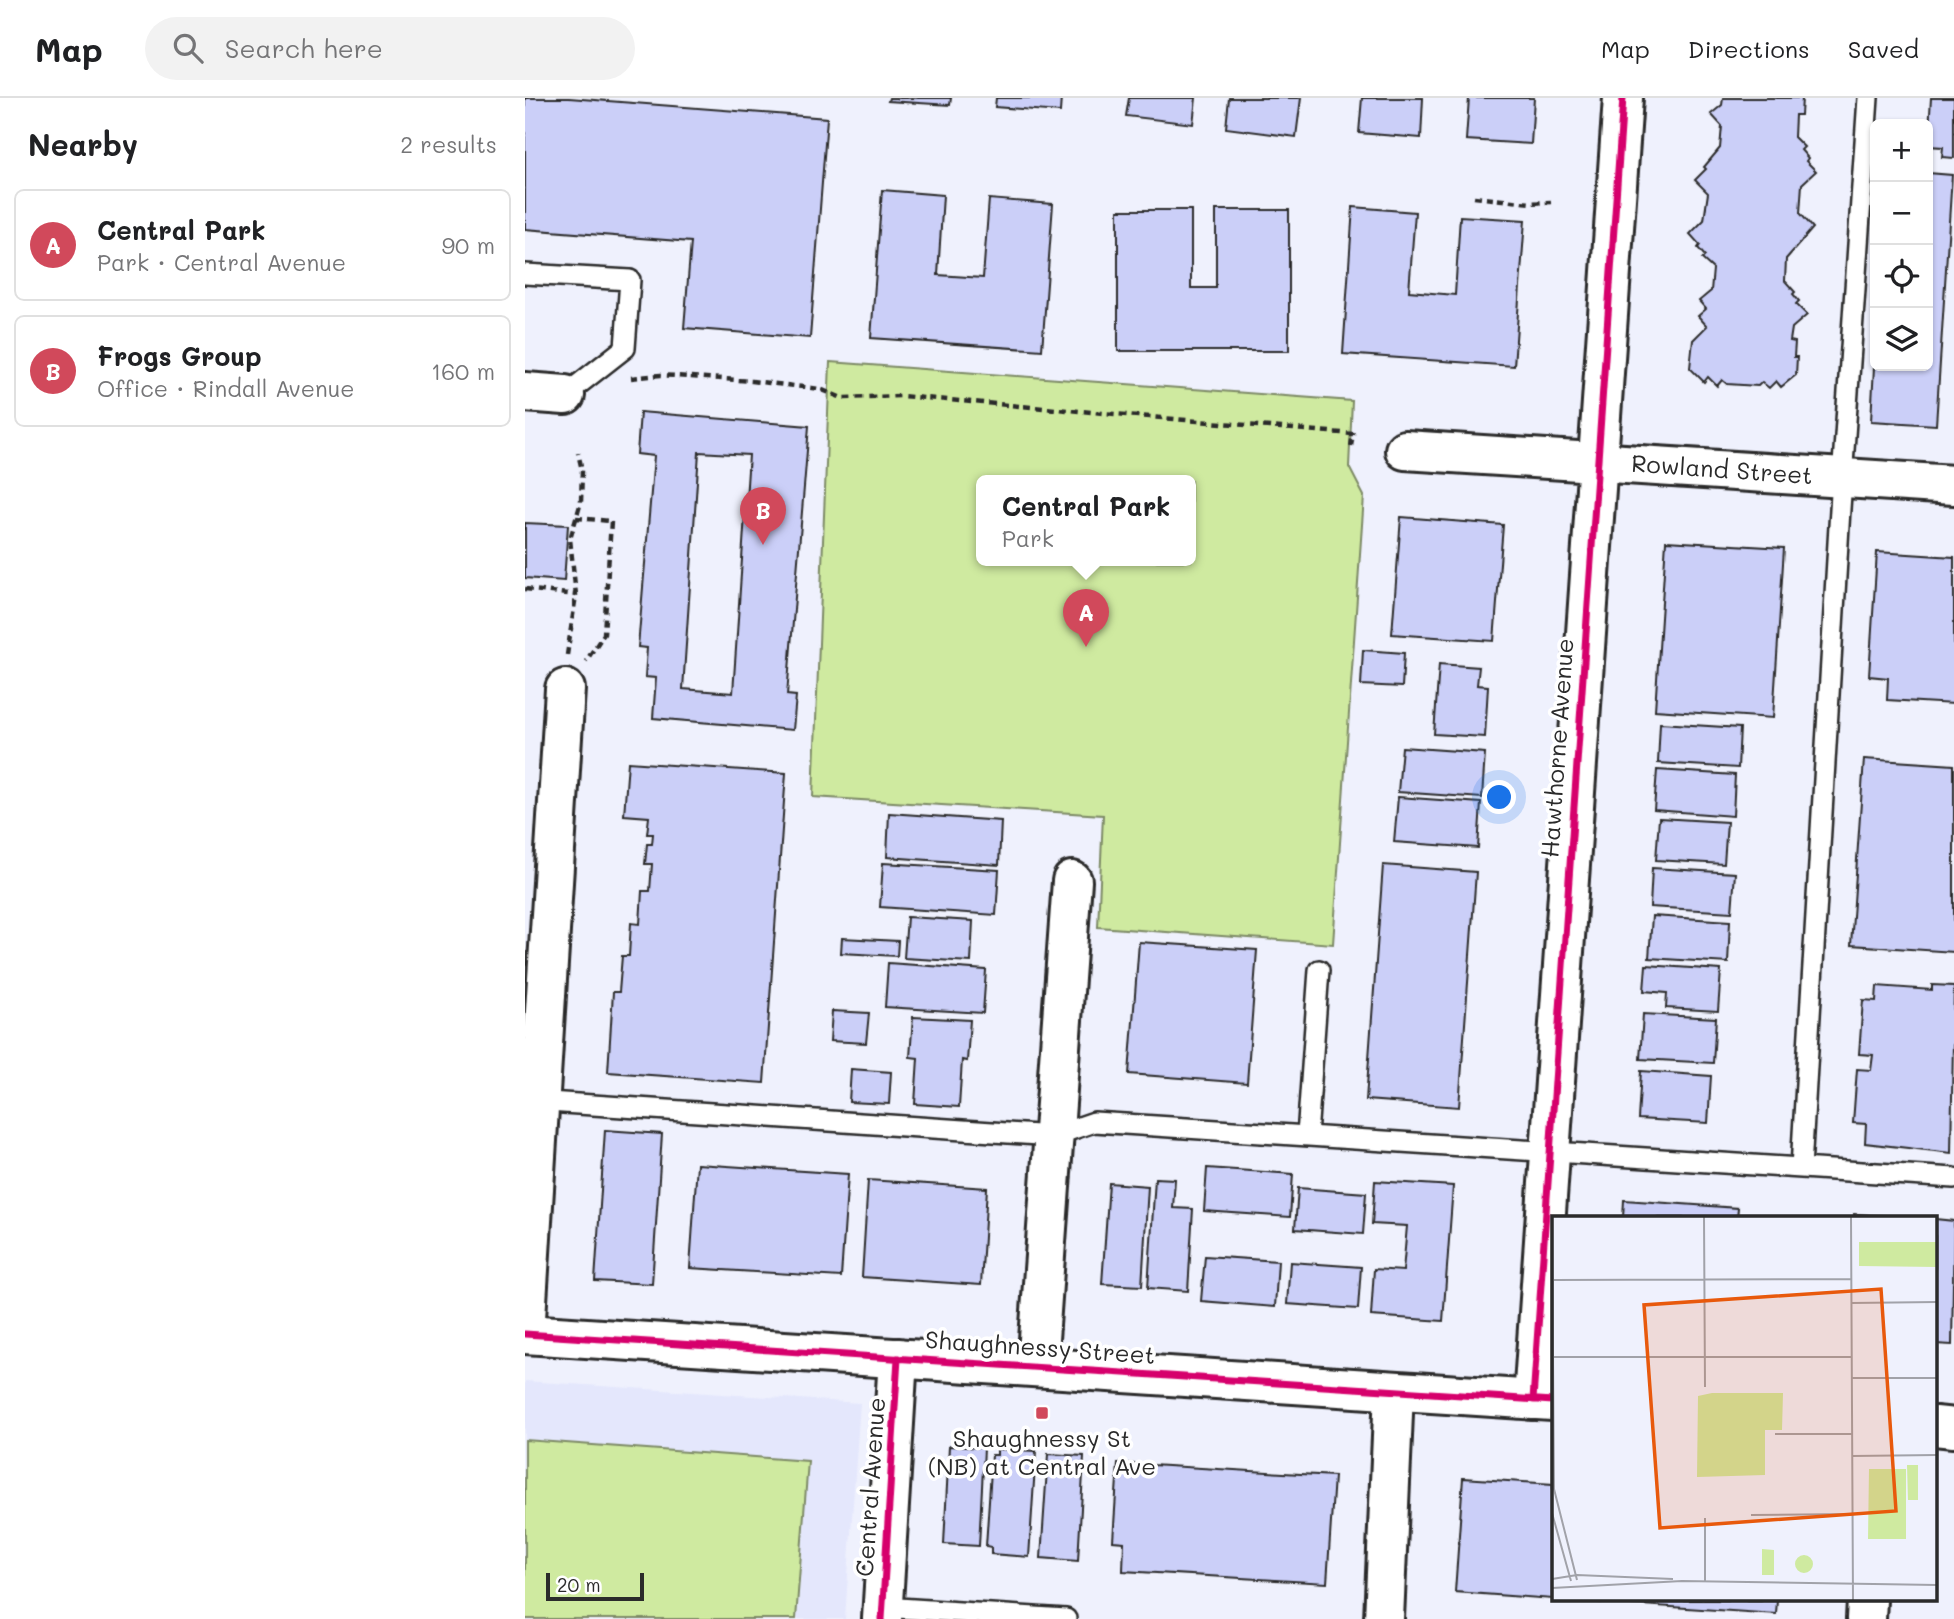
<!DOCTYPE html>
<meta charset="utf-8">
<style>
:root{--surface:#fff;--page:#f2f2f2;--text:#202124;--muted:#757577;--line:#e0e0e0;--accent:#d1495b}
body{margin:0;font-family:Mali,sans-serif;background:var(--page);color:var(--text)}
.controls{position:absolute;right:21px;top:21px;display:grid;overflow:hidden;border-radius:10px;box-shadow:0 2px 5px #0004}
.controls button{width:63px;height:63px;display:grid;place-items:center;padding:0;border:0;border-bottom:2px solid var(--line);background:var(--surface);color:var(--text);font:35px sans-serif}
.scale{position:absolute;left:21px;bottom:18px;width:98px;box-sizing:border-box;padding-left:7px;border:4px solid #2b2b2b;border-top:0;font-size:19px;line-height:24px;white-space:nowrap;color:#2b2b2b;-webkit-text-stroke:5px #fff;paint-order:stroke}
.you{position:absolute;left:975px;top:700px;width:24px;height:24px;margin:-18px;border:5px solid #fff;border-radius:50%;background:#1a73e8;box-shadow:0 0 0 10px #1a73e833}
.badge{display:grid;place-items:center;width:46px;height:46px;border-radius:50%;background:var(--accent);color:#fff;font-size:23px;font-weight:700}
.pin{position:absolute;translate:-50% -58px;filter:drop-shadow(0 2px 4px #0008)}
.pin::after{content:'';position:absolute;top:37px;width:24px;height:21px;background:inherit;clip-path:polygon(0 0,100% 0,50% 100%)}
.popup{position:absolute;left:451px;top:377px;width:220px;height:91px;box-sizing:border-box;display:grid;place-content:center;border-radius:10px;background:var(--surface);filter:drop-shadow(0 2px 5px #0005);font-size:23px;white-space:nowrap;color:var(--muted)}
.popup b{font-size:26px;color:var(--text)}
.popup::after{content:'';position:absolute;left:50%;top:100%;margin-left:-14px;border:14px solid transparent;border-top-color:var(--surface)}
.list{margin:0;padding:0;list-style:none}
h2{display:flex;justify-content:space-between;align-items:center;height:91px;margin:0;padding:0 28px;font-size:30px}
h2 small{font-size:23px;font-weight:400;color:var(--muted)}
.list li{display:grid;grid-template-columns:46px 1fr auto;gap:21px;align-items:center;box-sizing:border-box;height:112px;margin:0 14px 14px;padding:0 14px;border:2px solid var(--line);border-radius:10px}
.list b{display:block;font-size:26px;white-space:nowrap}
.list p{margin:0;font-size:23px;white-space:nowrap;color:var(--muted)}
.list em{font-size:23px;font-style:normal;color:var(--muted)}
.icon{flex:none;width:38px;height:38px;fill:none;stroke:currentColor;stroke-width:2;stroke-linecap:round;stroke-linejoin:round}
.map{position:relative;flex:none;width:1429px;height:1521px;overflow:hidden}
header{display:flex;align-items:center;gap:42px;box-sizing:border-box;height:98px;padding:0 35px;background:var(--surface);border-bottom:2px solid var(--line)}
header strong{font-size:33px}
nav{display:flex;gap:38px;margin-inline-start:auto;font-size:24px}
.search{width:490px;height:63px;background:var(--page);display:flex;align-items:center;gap:18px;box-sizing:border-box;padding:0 24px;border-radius:38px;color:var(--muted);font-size:26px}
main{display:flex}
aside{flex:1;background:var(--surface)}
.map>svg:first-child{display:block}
</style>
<header>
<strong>Map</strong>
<div class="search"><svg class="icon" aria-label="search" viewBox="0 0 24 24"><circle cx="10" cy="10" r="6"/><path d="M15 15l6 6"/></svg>Search here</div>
<nav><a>Map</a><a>Directions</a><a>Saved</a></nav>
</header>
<main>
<aside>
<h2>Nearby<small>2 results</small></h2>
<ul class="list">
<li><span class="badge">A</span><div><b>Central Park</b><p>Park · Central Avenue</p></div><em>90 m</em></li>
<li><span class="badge">B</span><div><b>Frogs Group</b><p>Office · Rindall Avenue</p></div><em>160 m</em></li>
</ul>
</aside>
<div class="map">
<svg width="1429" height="1521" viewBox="0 0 1429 1521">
<rect width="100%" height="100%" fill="#eff1fd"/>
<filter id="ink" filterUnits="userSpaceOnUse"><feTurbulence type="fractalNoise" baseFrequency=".0143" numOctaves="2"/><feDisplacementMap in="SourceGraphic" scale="14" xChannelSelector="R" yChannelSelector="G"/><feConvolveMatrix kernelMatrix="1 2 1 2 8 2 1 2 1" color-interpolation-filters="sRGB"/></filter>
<g filter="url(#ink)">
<path fill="#e4e7fc" d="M0 1283 335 1305 320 1521H0Z"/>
<path fill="#cfeaa0" stroke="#7d8a66" stroke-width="2" fill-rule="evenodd" d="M305 264 827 303 824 369 839 398 808 846 573 829 578 717 288 699ZM456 383H666V463H456Z
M0 1342 283 1363 271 1521H0Z"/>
<path fill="#cbcff8" stroke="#2b2b2b" stroke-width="2" fill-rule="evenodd" d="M0 0H44L302 20 285 240 159 230 166 144 0 131Z
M364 0H426L425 7 363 3Z
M471 0H536L535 14 470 9Z
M604 0H671L668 26 601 18Z
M704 0H776L771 39 701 30Z
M837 0H898L896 40 834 35Z
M944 0H1009L1006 46 941 42Z
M1198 0H1277L1276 17H1270L1269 39 1279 49 1276 52 1283 60 1281 63 1291 73 1277 86 1275 115 1288 130 1261 161 1260 183 1270 194 1268 196 1274 203 1271 206 1282 217 1267 230 1265 243 1270 244 1269 259H1272L1271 277 1256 289 1251 283 1244 290 1237 284 1233 288 1202 286 1197 282 1192 288 1183 279 1179 284 1165 270 1168 242 1182 228 1173 218 1181 211 1174 203 1186 193 1188 171 1177 161 1180 158 1173 150 1175 147 1165 136 1179 122 1183 95 1170 82 1181 71 1179 69 1195 50 1197 28 1186 16 1197 7Z
M1406 0H1429V60L1417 59 1418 49 1403 48Z
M1403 75 1427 77 1411 327 1346 323 1350 251V268H1403Z
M357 92 418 97 413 177 458 180 464 101 528 106 517 252 346 240Z
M828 109 890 114 884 193 930 197 935 118 1000 122 989 268 818 256Z
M593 112H666V190H691V112H764V253H593Z
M115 314 284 328 262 597 271 598 268 632 128 620 131 580 120 579 122 550 113 549 129 358 112 356ZM174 354 224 357 208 595 158 591Z
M876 419 978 427 969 543 867 536Z
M0 425 43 427 39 483 0 480Z
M1141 443 1259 450 1248 620 1130 612Z
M1352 454 1429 459V606L1362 602 1363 580 1344 578Z
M838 552 879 555 877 589 836 587Z
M914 566 954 569 952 587 963 588 960 639 909 636Z
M1135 625 1215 630 1213 670 1133 665Z
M877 649 960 655 957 700 873 694Z
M1339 661 1429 667V854L1326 847Z
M103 664 261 675 239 985 83 974 88 894H94L97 858H104L106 825 115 826 117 793H125L127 766H120L122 746H127L128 736H122L124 719 99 717Z
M1132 672 1210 677 1208 718 1129 712Z
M873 699 956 705 953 750 869 744Z
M364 715 476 723 474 767 362 759Z
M1134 720 1202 724 1199 766 1131 762Z
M358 765 474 772 471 817 355 809Z
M858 767 951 774 934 1009 841 1002Z
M1127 770 1210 775 1207 814 1125 809Z
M1127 818 1205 823 1203 865 1124 860Z
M382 819 448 823 446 864 379 860Z
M317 840 373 843 372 858 316 855Z
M614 844 732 852 722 985 604 976Z
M363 865 461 872 458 915 360 909Z
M1121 867 1196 872 1193 913 1141 910 1142 895 1119 893Z
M1407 887 1429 888 1426 1055 1340 1045 1341 1026 1328 1025 1332 971 1346 972 1348 957 1334 956 1338 902 1351 903 1352 888 1407 892Z
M307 913 344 915 341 945 305 943Z
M1118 916 1191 920 1188 965 1115 961Z
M388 919 445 922 442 963 437 962 434 1009 390 1006 393 960 385 959Z
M326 971 366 974 364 1006 324 1004Z
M1116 973 1186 978 1183 1025 1113 1021Z
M80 1032 137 1036 127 1186 70 1183Z
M172 1066 323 1076 316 1179 165 1170Z
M682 1070 768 1076 765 1119 679 1113Z
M630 1080 650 1081 648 1110 668 1111 663 1193 623 1190Z
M343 1082 462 1090 456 1187 337 1179Z
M850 1083 928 1088 918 1223 846 1218 849 1171 878 1173 882 1128 847 1126Z
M584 1085 623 1088 617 1188 577 1186Z
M773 1090 841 1095 838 1136 770 1131Z
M1099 1102 1213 1110 1212 1120H1098Z
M1329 1116 1393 1120H1329Z
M1410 1121 1429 1123 1427 1247 1410 1246Z
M680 1158 753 1163 750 1209 676 1203Z
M765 1164 836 1169 833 1211 762 1206Z
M424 1348 459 1350 454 1448 419 1446Z
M472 1351 511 1353 504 1459 466 1456V1449L461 1448 467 1357H472Z
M523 1356 559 1358 553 1463 516 1460Z
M593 1365 809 1378 802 1485 598 1473 599 1444 588 1443Z
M938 1380 1028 1386V1501L930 1494Z
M1042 1502H1252L1251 1516Z"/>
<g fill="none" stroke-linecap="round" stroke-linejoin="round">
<g stroke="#2b2b2b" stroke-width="24">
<path id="service" d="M0 176 105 182 100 250 40 297
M8 1003 528 1038 569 1024 1429 1080
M782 1038 794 872
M1276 1070 1315 411 1343 0
M358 1509 541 1521"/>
</g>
<g stroke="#2b2b2b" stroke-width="44">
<path id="minor" d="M0 294 40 297
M880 352 1429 387
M0 1236 40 591
M512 1269 547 783
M1008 1302 1098 0
M357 1521 373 1260
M859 1521 869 1293
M1341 1521 1342 1502"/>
</g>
<g stroke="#2b2b2b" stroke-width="44">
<path id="secondary" d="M0 1236 1028 1303
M1410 1328 1429 1330"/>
</g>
<path stroke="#2b2b2b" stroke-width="4.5" stroke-dasharray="7 5" stroke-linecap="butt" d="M949 99 1005 105 1026 104
M106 280 136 277 227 283 295 291 317 300 376 298 828 336 826 348
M51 420 86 423 79 536 61 563
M0 491 51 497
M42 557 51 497 45 441 56 404 57 372 53 355"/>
<use href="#service" stroke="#fff" stroke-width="19"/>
<use href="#minor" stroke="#fff" stroke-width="38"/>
<use href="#secondary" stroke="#fff" stroke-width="38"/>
<g stroke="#fff" stroke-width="11">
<path id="cycleway" d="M0 1236 1028 1303
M1008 1302 1098 0
M357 1521 373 1260"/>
</g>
<use href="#cycleway" stroke="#d6006c" stroke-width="7"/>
</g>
</g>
<rect fill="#d1495b" stroke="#fff" stroke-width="2.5" x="510" y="1308" width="14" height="14" rx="3.5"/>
<g text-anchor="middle" stroke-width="7" stroke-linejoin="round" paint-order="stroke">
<g font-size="24" fill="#2b2b2b" stroke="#fff">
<text transform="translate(1197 372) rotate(4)" y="8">Rowland Street</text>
<text transform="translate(1033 650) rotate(-86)" y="8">Hawthorne Avenue</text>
<text transform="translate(515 1250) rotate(4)" y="8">Shaughnessy Street</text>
<text transform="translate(346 1389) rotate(-86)" y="8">Central Avenue</text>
</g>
<g font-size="24" fill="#2b2b2b" stroke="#fff">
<text x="517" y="1349">Shaughnessy St<tspan x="517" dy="28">(NB) at Central Ave</tspan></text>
</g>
</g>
<g transform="translate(1027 1118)">
<rect width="385" height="385" fill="#eff1fd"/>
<path d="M307 26H385V51L307 50ZM160 177H231L230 214H213V259L145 261 146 180ZM355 249H366V284H356ZM317 253H354V323H316ZM210 333 222 334V359H210ZM243 348a9 9 0 1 1 18 0a9 9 0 1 1-18 0Z" fill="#cfeaa0"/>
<path fill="none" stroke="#a1a2a9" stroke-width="2" d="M0 0 2 273 25 364M152 0 153 171M299 0 301 385M2 64 299 63M299 87 385 86M1 141H299M299 162H385M223 218H300M300 240 385 239M0 297 19 365M199 299 300 298M0 363 25 359 121 363M153 365V302M0 372 130 365 385 369"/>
<path fill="#e8590c" fill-opacity="0.15" stroke="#e8590c" stroke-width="3.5" d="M329 73 344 295 108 312 92 89Z"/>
<rect width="385" height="385" fill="none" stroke="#2b2b2b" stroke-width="3.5"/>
</g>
</svg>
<div class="controls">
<button>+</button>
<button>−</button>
<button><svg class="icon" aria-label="locate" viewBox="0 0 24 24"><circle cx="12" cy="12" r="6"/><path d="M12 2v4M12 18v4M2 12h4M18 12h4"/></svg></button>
<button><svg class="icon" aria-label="layers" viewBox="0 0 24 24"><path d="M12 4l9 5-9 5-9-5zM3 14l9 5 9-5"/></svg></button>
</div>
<div class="scale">20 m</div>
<div class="you"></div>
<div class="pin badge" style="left:561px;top:549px">A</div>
<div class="popup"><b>Central Park</b>Park</div>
<div class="pin badge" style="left:238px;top:447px">B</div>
</div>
</main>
